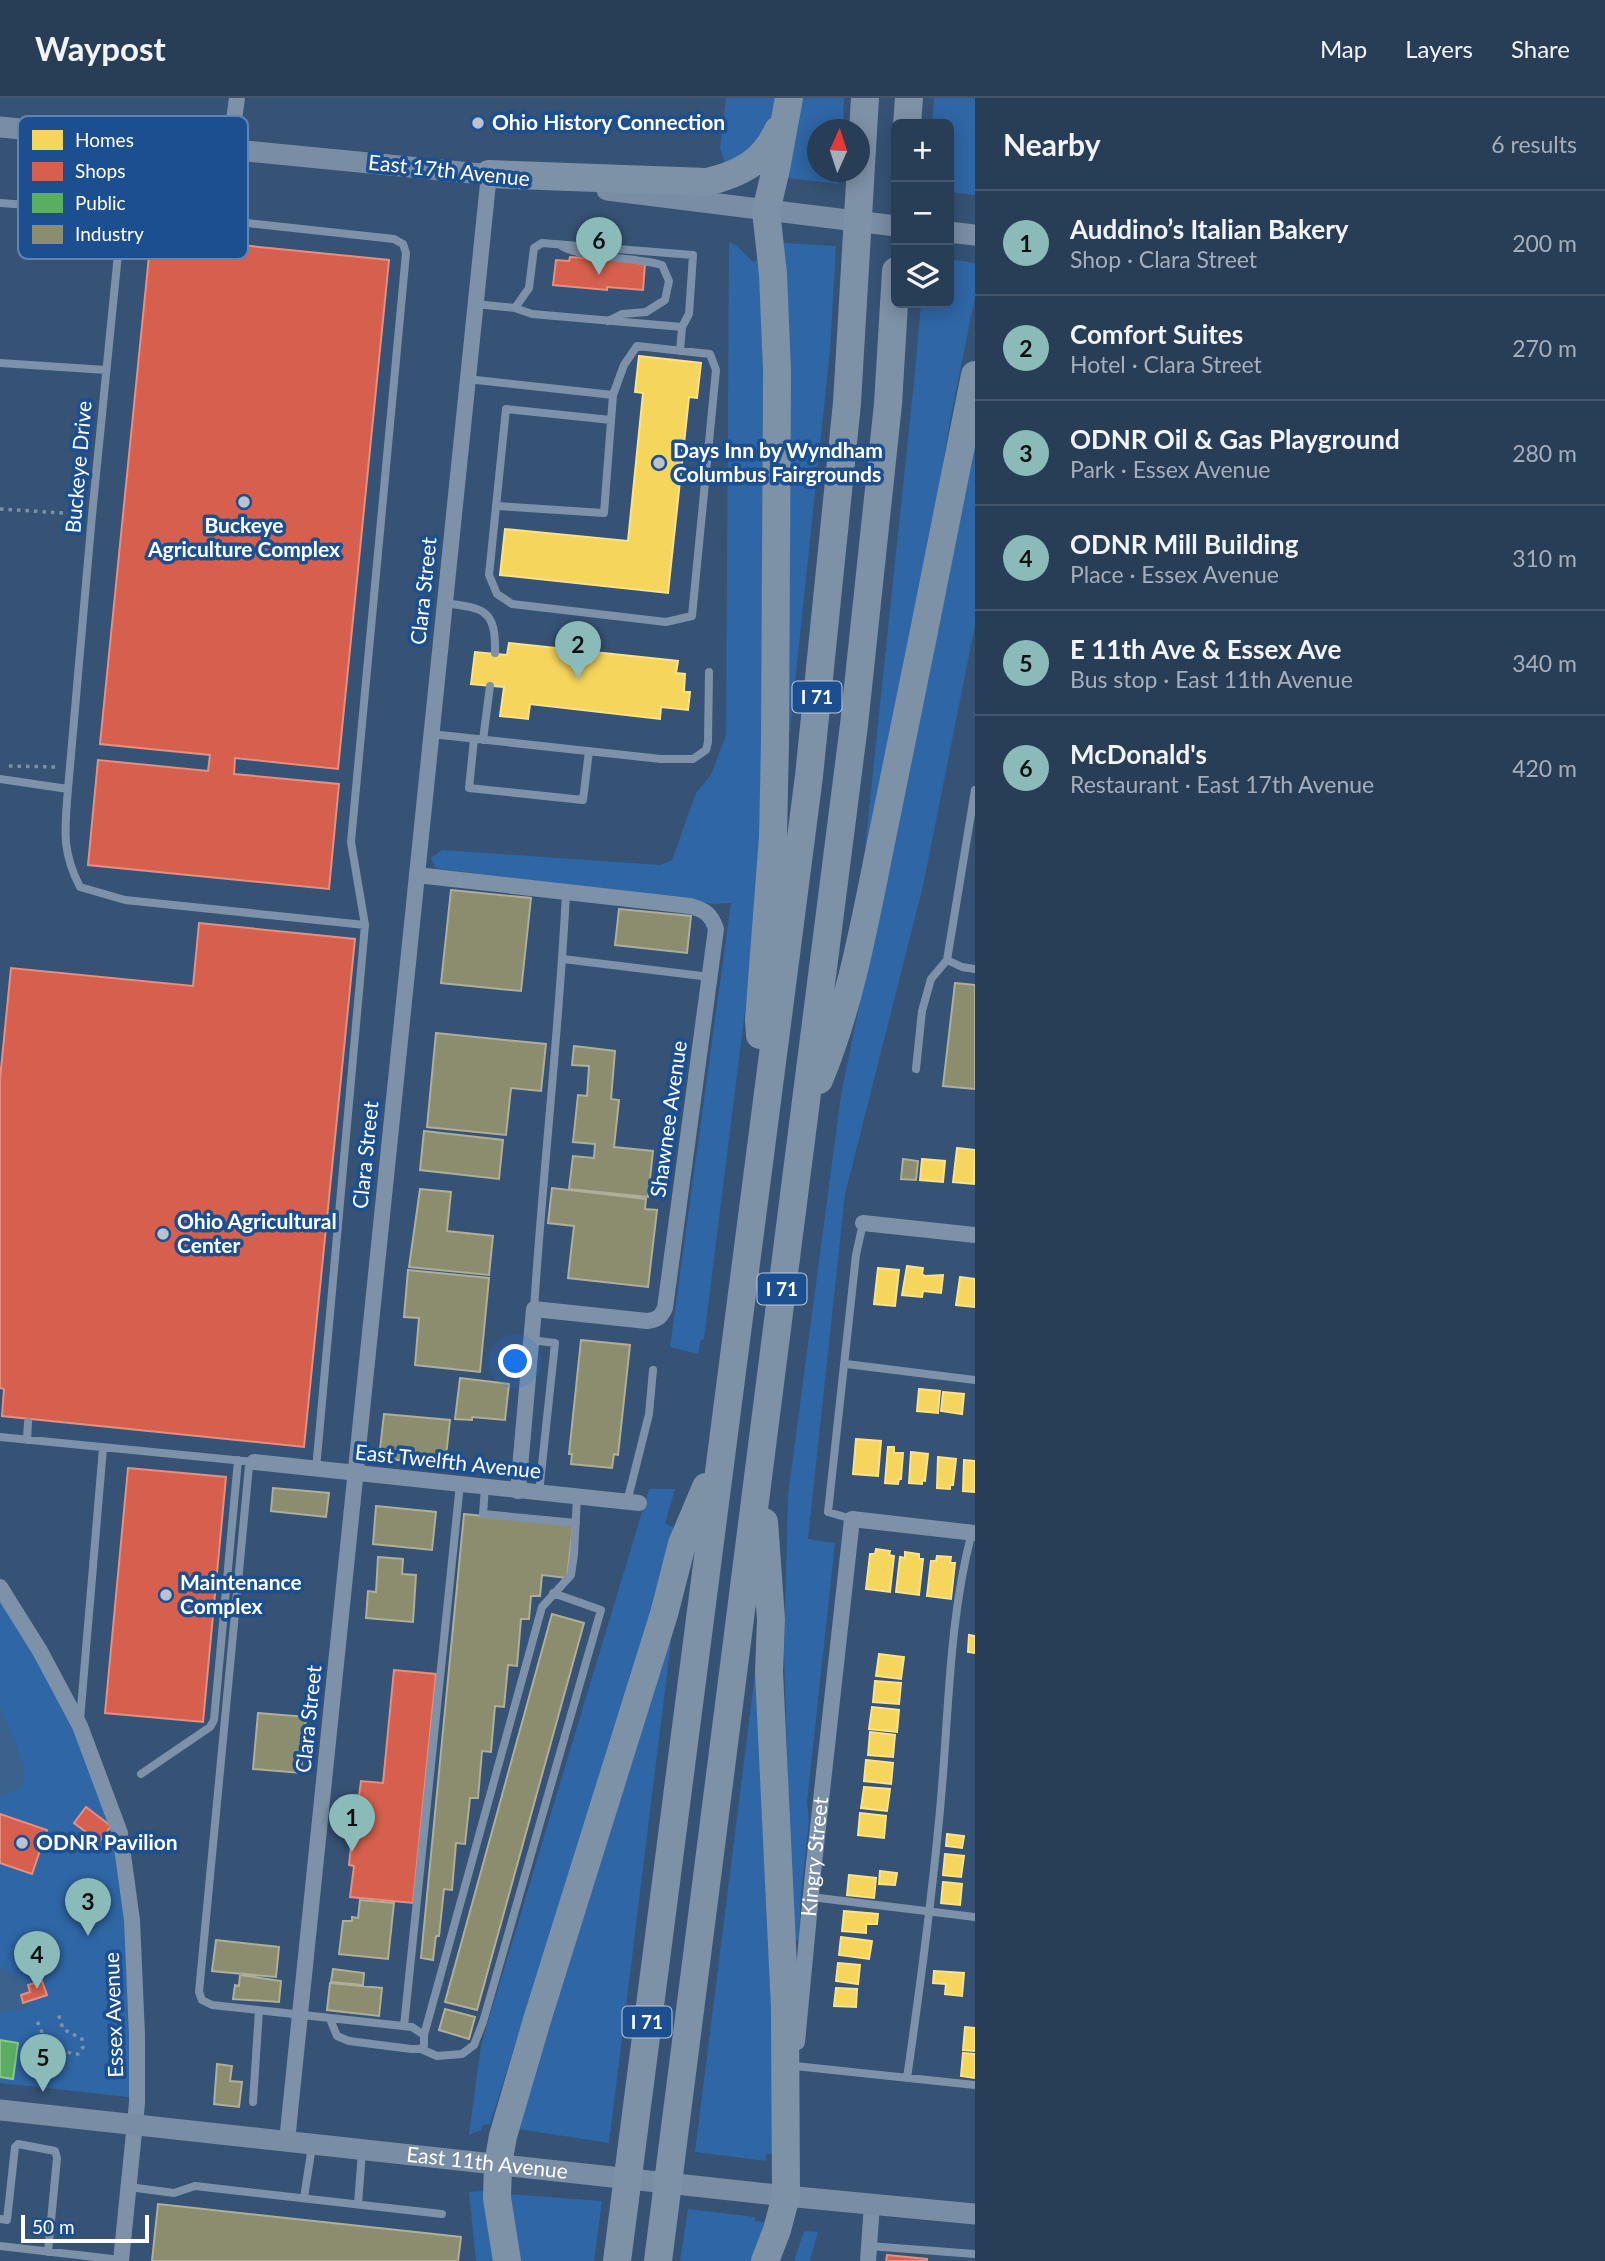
<!DOCTYPE html>
<meta charset="utf-8">
<style>
:root{--surface:#283e57;--page:#344961;--text:#f1f3f6;--muted:#a5aeba;--line:#44576d;--accent:#8bbbb9}
body{margin:0;font-family:Lato,sans-serif;background:var(--page);color:var(--text)}
.controls{position:absolute;right:21px;top:21px;display:grid;overflow:hidden;border-radius:10px;box-shadow:0 4px 18px #0003}
.controls button{width:63px;height:63px;display:grid;place-items:center;padding:0;border:0;border-bottom:2px solid var(--line);background:var(--surface);color:var(--text);font:35px sans-serif}
.compass{position:absolute;left:807px;top:21px;width:63px;height:63px;border-radius:50%;background:var(--surface);box-shadow:0 4px 18px #0003;rotate:3deg}
.scale{position:absolute;left:21px;bottom:18px;width:128px;box-sizing:border-box;padding-left:7px;border:4px solid #fff;border-top:0;font-size:19px;line-height:24px;white-space:nowrap;color:#fff;-webkit-text-stroke:5px #1b4f8f;paint-order:stroke}
.you{position:absolute;left:516px;top:1264px;width:24px;height:24px;margin:-18px;border:5px solid #fff;border-radius:50%;background:#1a73e8;box-shadow:0 0 0 10px #1a73e833}
.badge{display:grid;place-items:center;width:46px;height:46px;border-radius:50%;background:var(--accent);color:#111;font-size:23px;font-weight:700}
.pin{position:absolute;translate:-50% -58px;filter:drop-shadow(0 2px 4px #0008)}
.pin::after{content:'';position:absolute;top:37px;width:24px;height:21px;background:inherit;clip-path:polygon(0 0,100% 0,50% 100%)}
.list{margin:0;padding:0;list-style:none}
h2{display:flex;justify-content:space-between;align-items:center;height:91px;margin:0;padding:0 28px;font-size:30px}
h2 small{font-size:23px;font-weight:400;color:var(--muted)}
.list li{display:grid;grid-template-columns:46px 1fr auto;gap:21px;align-items:center;box-sizing:border-box;height:105px;padding:0 28px;border-top:2px solid var(--line)}
.list b{display:block;font-size:26px;white-space:nowrap}
.list p{margin:0;font-size:23px;white-space:nowrap;color:var(--muted)}
.list em{font-size:23px;font-style:normal;color:var(--muted)}
.icon{flex:none;width:38px;height:38px;fill:none;stroke:currentColor;stroke-width:2;stroke-linecap:round;stroke-linejoin:round}
.map{position:relative;flex:none;width:975px;height:2163px;overflow:hidden}
header{display:flex;align-items:center;gap:42px;box-sizing:border-box;height:98px;padding:0 35px;background:var(--surface);border-bottom:2px solid var(--line)}
header strong{font-size:33px}
nav{display:flex;gap:38px;margin-inline-start:auto;font-size:24px}
main{display:flex}
aside{flex:1;background:var(--surface)}
.map>svg:first-child{display:block}
</style>
<header>
<strong>Waypost</strong>
<nav><a>Map</a><a>Layers</a><a>Share</a></nav>
</header>
<main>
<div class="map">
<svg width="975" height="2163" viewBox="0 0 975 2163">
<rect width="100%" height="100%" fill="#365274"/>
<path fill="#2f66a5" d="M726 0H789L729 79 720 50Z
M800 0H844L843 31 818 32V74H840L839 86 788 80Z
M934 0H975V97L949 94V26H932Z
M729 144 736 147 753 164 758 162 763 177 762 641 758 775 752 857 704 1241 701 1242 698 1256 670 1249 731 805 715 806 435 770 431 760 442 752 660 767 672 762 696 695 711 677 726 637Z
M784 145 836 148 830 252 783 699Z
M949 161 975 165V199L950 323 919 511 869 751 865 750 915 274 921 205H949Z
M975 344V527L923 788 845 1096 808 1441 835 1445 807 1704 809 1722 801 1796 799 1843 793 1841 784 1556 788 1397 841 997Z
M649 1391H675L665 1425 674 1430 655 1503 490 2026 483 2027 481 2032 469 2037 481 1947Z
M0 1489 40 1553 120 1735 137 2000 0 1985Z
M667 1543 671 1544 609 2045 518 2031Z
M756 1568 778 2007 775 2054 766 2057V2063L695 2054Z
M483 2093 494 2163H476L469 2094Z
M509 2096 602 2103 594 2163H519Z
M688 2111 755 2119V2123L765 2124 753 2163H680Z
M804 2133 818 2134 810 2163H794Z"/>
<path fill="#3b618d" d="M0 1610C7 1624 29 1670 24 1683 21 1692 10 1695 2 1698H0Z
M0 1870 15 1876 27 1887 29 1901 27 1911 0 1914Z"/>
<path fill="#f6d55c" stroke="#f9e28d" stroke-width="2" d="M639 258 701 265 697 300 689 299 668 495 500 477 505 431 628 443 643 295 635 294Z
M509 545 678 563 676 575 685 576 684 594H690L688 612 661 609 660 621 530 606 528 621 500 618 504 589 471 586 475 554 507 557Z
M957 1050 975 1052 974 1086 953 1084Z
M922 1061 945 1063 943 1084 920 1082Z
M907 1168 923 1170 922 1176 925 1178 943 1177 941 1195 923 1193 922 1199 902 1197Z
M878 1170 899 1172 895 1208 874 1206Z
M960 1179 975 1181V1209L956 1207Z
M919 1291 940 1293 938 1315 917 1313Z
M943 1294 964 1296 962 1316 941 1313Z
M856 1341 881 1343 878 1378 853 1376Z
M888 1349H894V1355H903L901 1381H899L898 1386 885 1385Z
M911 1354 928 1356 925 1383 922 1382V1386L909 1385Z
M938 1359 956 1361 953 1387H950V1391L937 1390Z
M964 1362 975 1363V1394L963 1393Z
M876 1451 890 1453 889 1457 894 1458 890 1494 866 1491 870 1456H875Z
M905 1454 919 1456V1461H923L919 1497 896 1494 900 1459 905 1460Z
M937 1458 951 1459 950 1465H955L951 1501 927 1498 931 1463H936Z
M969 1537 975 1538V1555L968 1554Z
M879 1556 904 1559 901 1581 876 1578Z
M875 1583 901 1585 899 1606 873 1604Z
M872 1609 899 1612 897 1634 869 1631Z
M870 1634 895 1637 893 1659 868 1657Z
M866 1662 893 1665 891 1686 864 1683Z
M864 1689 890 1691 887 1713 861 1710Z
M860 1715 886 1718 884 1740 858 1737Z
M947 1736 964 1738 962 1750 946 1748Z
M945 1756 964 1758 961 1779 943 1777Z
M880 1773 897 1775 895 1787 879 1786Z
M849 1777 876 1780 874 1800 847 1797Z
M943 1784 962 1786 960 1807 941 1805Z
M844 1813 878 1816 877 1826H866V1835L842 1833Z
M841 1839 872 1843 869 1861 839 1857Z
M838 1865 860 1867 858 1886 836 1883Z
M934 1873 964 1875 962 1898 945 1896 946 1886 933 1885Z
M836 1890 857 1891 856 1909 834 1908Z
M965 1929 975 1930V1953L963 1952Z
M963 1955 975 1956V1980L961 1978Z"/>
<path fill="#d6604d" stroke="#e29082" stroke-width="2" d="M151 138 389 162 338 671 235 660 234 676 339 686 329 791 88 767 98 662 208 673 210 657 100 646Z
M586 158 645 166 643 192 607 189V192L553 187 556 162 569 163 570 159 586 160Z
M199 825 355 841 304 1349 2 1318 4 1291 0 1290V981L11 870 193 888Z
M128 1370 226 1379 203 1624 105 1615Z
M394 1572 436 1576 413 1805 350 1799 354 1768 349 1767 356 1697 359 1698 361 1683 383 1685Z
M86 1709 111 1728 99 1744 74 1725Z
M0 1716 47 1732 32 1776 0 1765Z
M42 1883 47 1897 23 1905 21 1897 30 1894 28 1887Z
M887 2157 927 2161V2163H886Z"/>
<path fill="#5aae61" stroke="#8cc690" stroke-width="2" d="M0 1942 18 1945 13 1981 0 1979Z"/>
<path fill="#8c8c6e" stroke="#aeae9a" stroke-width="2" d="M451 792 531 800 521 893 441 885Z
M619 811 691 818 687 855 615 847Z
M955 885 975 887V991L943 988Z
M436 935 546 946 541 993 511 990 506 1037 427 1029Z
M574 948 615 953 611 1001 619 1002 614 1049 653 1053 648 1099 569 1091 573 1058 594 1060 595 1046 573 1044 578 997 587 998 589 968 572 967Z
M424 1033 503 1042 499 1081 420 1072Z
M903 1061 918 1063 916 1082 901 1081Z
M552 1090 646 1101 645 1111 657 1112 648 1189 568 1180 574 1128 548 1125Z
M420 1091 451 1094 447 1133 493 1138 489 1177 409 1169Z
M408 1172 489 1180 480 1274 415 1267 419 1220 404 1219Z
M581 1242 630 1247 618 1357 614 1356 612 1370 571 1366 572 1356H569Z
M460 1280 509 1286 505 1322 472 1319V1322L455 1321Z
M384 1316 450 1322 445 1367 379 1360Z
M273 1390 329 1395 326 1419 271 1413Z
M376 1408 436 1414 432 1452 373 1446Z
M464 1416 573 1427 567 1480 542 1477 540 1498H531L529 1521H521L517 1568 508 1567 504 1609 495 1608 491 1654 482 1653 478 1700H470L465 1746 456 1745 452 1792 444 1791 439 1838H436L433 1862 421 1860Z
M378 1459 403 1461 402 1476 416 1477 413 1524 366 1520 368 1493 376 1494Z
M552 1516 584 1525 477 1912 445 1904Z
M258 1615 306 1619 301 1675 253 1671Z
M360 1802 394 1805 388 1861 339 1856 343 1823H352V1819L358 1820Z
M216 1842 279 1849 276 1879 212 1873Z
M333 1871 364 1875 363 1887 331 1884Z
M240 1877 281 1883 279 1904 233 1901 235 1887 239 1888Z
M330 1885 382 1890 379 1918 327 1912Z
M445 1911 475 1919 469 1941 439 1932Z
M217 1966 232 1968 230 1983 242 1984 239 2009 214 2006Z
M158 2106 461 2139 458 2163H152Z"/>
<g fill="none" stroke-linecap="round" stroke-linejoin="round">
<path stroke="#7d92a8" stroke-width="3.5" stroke-dasharray="3.5 5" stroke-linecap="butt" d="M0 411 79 416
M9 668 57 669
M37 1924C43 1931 44 1940 36 1946L37 1954 47 1957 59 1949 72 1956H78L83 1949 82 1941 63 1931 58 1915"/>
<path stroke="#7d92a8" stroke-width="8" d="M0 105 95 112 122 138
M202 120 394 141 403 146 406 155 351 744 365 827 316 1371
M560 147C585 162 631 158 662 167L669 183 665 202 646 214 622 216 608 223
M475 206 515 210 532 216 682 229
M515 210 529 190 534 150 542 145 693 157 689 216 682 229 680 253
M0 265 106 272
M467 281 613 297
M497 408 604 415 613 297 624 267 637 248 710 256 716 272 692 518 666 524 512 506 497 496 489 477 506 311 611 322
M444 505C484 510 496 511 495 555
M431 636 661 661H693L706 652 708 644 709 574
M474 641 469 690 583 702 589 653
M483 642 490 588
M0 681 68 691 92 417 119 146C130 113 174 121 202 120L209 50
M68 691C65 731 61 752 80 789L125 802 365 827
M975 692 947 862 962 869 975 871
M563 861 710 879
M916 971 922 913 931 881 947 862
M534 1211C543 1072 559 934 566 795
M531 1242 555 1245 539 1395
M846 1266 975 1282
M0 1339 254 1364 249 1368 199 1894 202 1902 212 1907 412 1929 424 1937V1947L421 1951H411L349 1943 337 1938 330 1921
M27 1342 28 1324
M485 1389 483 1416 576 1425
M627 1404 649 1316 653 1272
M852 1421 828 1414 856 1157 863 1125
M80 1622 103 1350
M141 1676 210 1629 214 1622 238 1362
M811 1799 975 1819
M404 1928 460 1386
M424 1937 542 1509 571 1477 574 1456 577 1399
M421 1951 437 1958 462 1956 474 1947 483 1924 601 1512 553 1495
M795 1968 975 1987
M907 1980C921 1883 934 1786 942 1689 949 1604 950 1516 972 1434
M253 2004 259 1912
M129 2089 174 2095 195 2088 442 2116
M304 2100 312 2048
M358 2106 362 2054
M0 2121 7 2122 15 2049 18 2046 55 2053 57 2060 48 2154
M0 2148 121 2162
M869 2148 975 2156"/>
<g stroke="#7d92a8" stroke-width="16">
<path d="M230 51 237 0"/>
<path d="M417 777 690 808C705 812 711 816 716 831L665 1210C661 1219 657 1222 647 1223L534 1211 518 1393"/>
<path d="M863 1125 975 1137"/>
<path d="M254 1364 639 1405"/>
<path d="M0 1489 40 1553 80 1628 120 1735 132 1822 137 1937V2005L121 2163"/>
<path id="s1" d="M797 1944 813 1775 852 1421 975 1435"/>
<path d="M287 2043 489 76"/>
<path d="M868 2163 872 2106"/>
</g>
<g stroke="#798da4" stroke-width="21">
<path d="M0 29 502 78"/>
<path d="M607 92 896 128"/>
<path d="M949 134 975 137"/>
<path id="s2" d="M0 2012 786 2098 975 2116"/>
</g>
<path stroke="#7e92a7" stroke-width="28" d="M907 26 909 0
M489 76 707 84C740 76 764 64 778 32
M760 937 759 922 773 739 775 645 777 273 773 176 766 113 776 71 789 0
M819 982C853 900 867 811 885 725 916 576 945 426 975 277
M764 1424 771 1521 769 1574 785 1910 786 2098 777 2132 765 2163
M507 2163 497 2100 498 2066 503 2038 537 1922 664 1516 682 1446 706 1389
M617 2163 809 678 847 305 865 0
M658 2163 854 627 888 306 896 173"/>
</g>
<g fill="#b9c2ce" stroke="#1b4f8f" stroke-width="2.5">
<circle cx="478" cy="25" r="7"/>
<circle cx="659" cy="365" r="7"/>
<circle cx="244" cy="404" r="7"/>
<circle cx="163" cy="1136" r="7"/>
<circle cx="166" cy="1497" r="7"/>
<circle cx="22" cy="1745" r="7"/>
</g>
<g text-anchor="middle" stroke-width="7" stroke-linejoin="round" paint-order="stroke">
<g fill="#1b4f8f" stroke="#bbcadd" stroke-width="2">
<rect x="792.5" y="583.5" width="49" height="31" rx="5"/>
<rect x="757.5" y="1175.5" width="49" height="31" rx="5"/>
<rect x="622.5" y="1908.5" width="49" height="31" rx="5"/>
</g>
<g font-size="19" font-weight="bold" fill="#fff">
<text x="817" y="606">I 71</text>
<text x="782" y="1198">I 71</text>
<text x="647" y="1931">I 71</text>
</g>
<g font-size="21" font-weight="bold" fill="#fff" stroke="#1b4f8f" text-anchor="start">
<text x="492" y="32">Ohio History Connection</text>
<text x="673" y="360">Days Inn by Wyndham<tspan x="673" dy="24">Columbus Fairgrounds</tspan></text>
<text x="244" y="435" text-anchor="middle">Buckeye<tspan x="244" dy="24">Agriculture Complex</tspan></text>
<text x="177" y="1131">Ohio Agricultural<tspan x="177" dy="24">Center</tspan></text>
<text x="180" y="1492">Maintenance<tspan x="180" dy="24">Complex</tspan></text>
<text x="36" y="1752">ODNR Pavilion</text>
</g>
<g font-size="21" fill="#fff" stroke="#1b4f8f">
<text transform="translate(449 73) rotate(6)" y="7">East 17th Avenue</text>
<text transform="translate(79 369) rotate(-85)" y="7">Buckeye Drive</text>
<text transform="translate(424 493) rotate(-84)" y="7">Clara Street</text>
<text transform="translate(669 1021) rotate(-82)" y="7">Shawnee Avenue</text>
<text transform="translate(366 1057) rotate(-84)" y="7">Clara Street</text>
<text transform="translate(448 1364) rotate(6)" y="7">East Twelfth Avenue</text>
<text transform="translate(309 1621) rotate(-84)" y="7">Clara Street</text>
<text dy="7" stroke="none"><textPath href="#s1" startOffset="186">Kingry Street</textPath></text>
<text transform="translate(114 1917) rotate(-92)" y="7">Essex Avenue</text>
<text dy="7" stroke="none"><textPath href="#s2" startOffset="490">East 11th Avenue</textPath></text>
</g>
</g>
<rect x="18" y="18" width="230" height="143" rx="10" fill="#1b4f8f" stroke="#5f84b1" stroke-width="2"/>
<rect x="32" y="32" width="31" height="20" fill="#f6d55c"/>
<rect x="32" y="64" width="31" height="19" fill="#d6604d"/>
<rect x="32" y="95" width="31" height="20" fill="#5aae61"/>
<rect x="32" y="127" width="31" height="19" fill="#8c8c6e"/>
<g font-size="19" fill="#fff">
<text x="75" y="49">Homes</text>
<text x="75" y="80">Shops</text>
<text x="75" y="112">Public</text>
<text x="75" y="143">Industry</text>
</g>
</svg>
<div class="controls">
<button>+</button>
<button>−</button>
<button><svg class="icon" aria-label="layers" viewBox="0 0 24 24"><path d="M12 4l9 5-9 5-9-5zM3 14l9 5 9-5"/></svg></button>
</div>
<svg class="compass" viewBox="-18 -18 36 36"><path d="M0-13l5 13h-10z" fill="#e53935"/><path d="M0 13l5-13h-10z" fill="#a5aeba"/></svg>
<div class="scale">50 m</div>
<div class="you"></div>
<div class="pin badge" style="left:352px;top:1754px">1</div>
<div class="pin badge" style="left:578px;top:581px">2</div>
<div class="pin badge" style="left:88px;top:1838px">3</div>
<div class="pin badge" style="left:37px;top:1891px">4</div>
<div class="pin badge" style="left:43px;top:1994px">5</div>
<div class="pin badge" style="left:599px;top:177px">6</div>
</div>
<aside>
<h2>Nearby<small>6 results</small></h2>
<ul class="list">
<li><span class="badge">1</span><div><b>Auddino’s Italian Bakery</b><p>Shop · Clara Street</p></div><em>200 m</em></li>
<li><span class="badge">2</span><div><b>Comfort Suites</b><p>Hotel · Clara Street</p></div><em>270 m</em></li>
<li><span class="badge">3</span><div><b>ODNR Oil &amp; Gas Playground</b><p>Park · Essex Avenue</p></div><em>280 m</em></li>
<li><span class="badge">4</span><div><b>ODNR Mill Building</b><p>Place · Essex Avenue</p></div><em>310 m</em></li>
<li><span class="badge">5</span><div><b>E 11th Ave &amp; Essex Ave</b><p>Bus stop · East 11th Avenue</p></div><em>340 m</em></li>
<li><span class="badge">6</span><div><b>McDonald's</b><p>Restaurant · East 17th Avenue</p></div><em>420 m</em></li>
</ul>
</aside>
</main>
